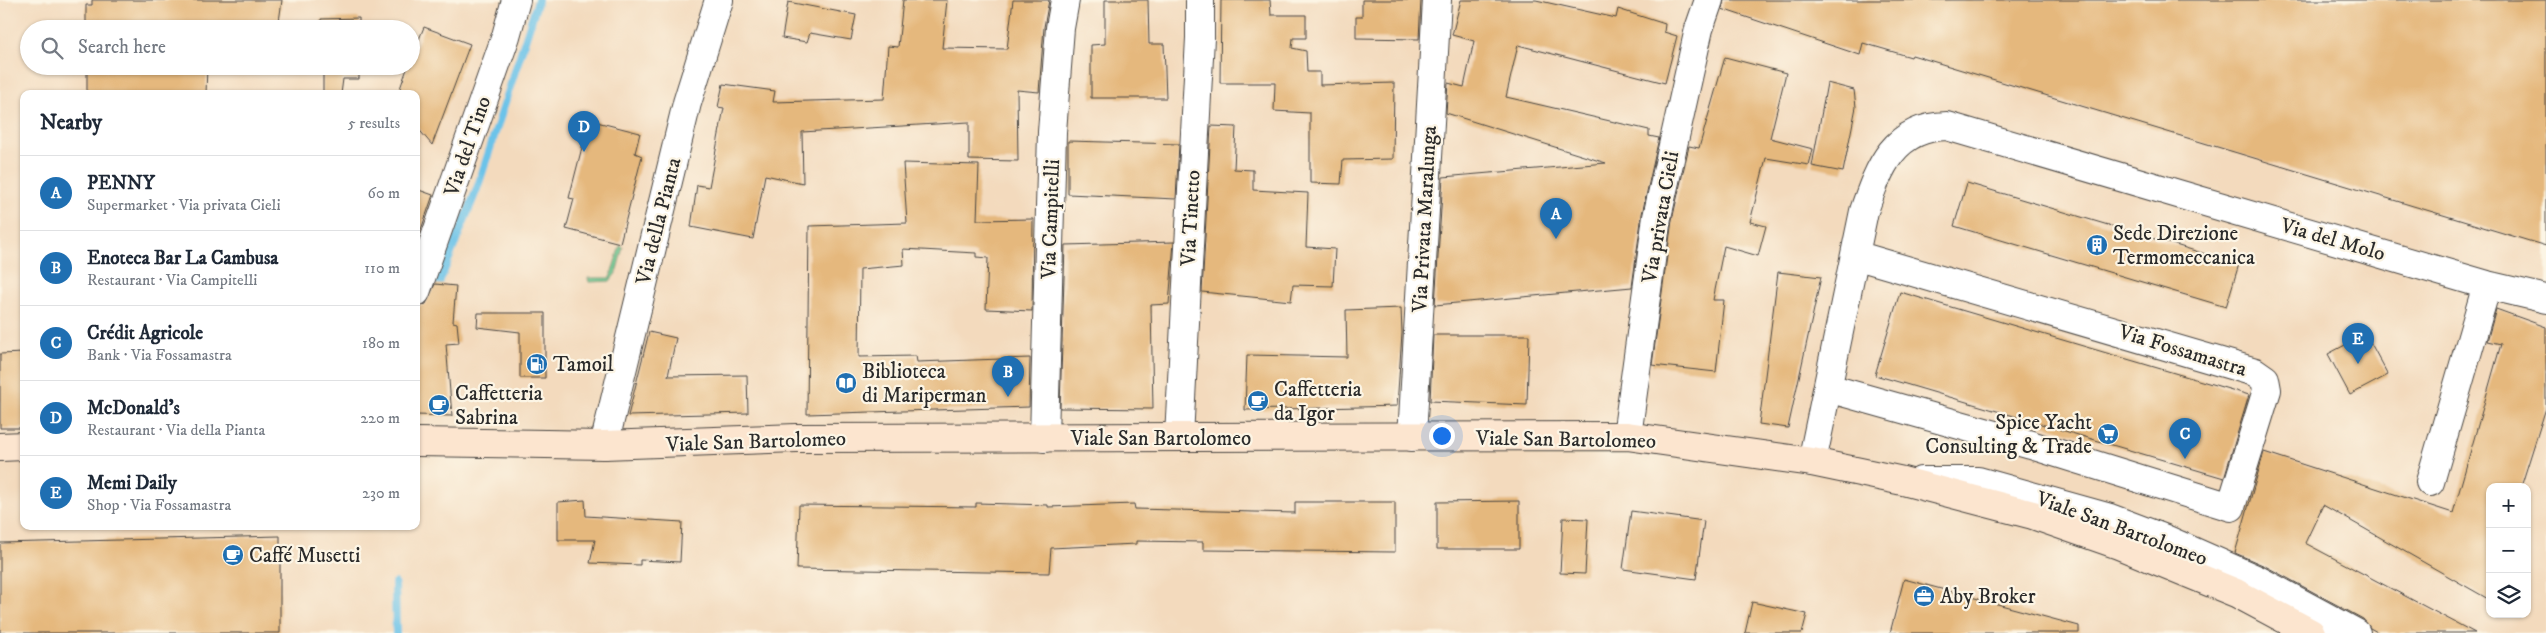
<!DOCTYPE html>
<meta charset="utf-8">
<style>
:root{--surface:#fff;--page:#f2f2f3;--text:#1f2937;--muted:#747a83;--line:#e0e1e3;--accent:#1f6fb2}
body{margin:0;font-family:"IM FELL DW Pica",serif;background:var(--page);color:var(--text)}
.controls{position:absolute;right:15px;bottom:15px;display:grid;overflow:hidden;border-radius:10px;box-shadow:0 1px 4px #0004}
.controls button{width:45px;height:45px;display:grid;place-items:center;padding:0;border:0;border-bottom:1px solid var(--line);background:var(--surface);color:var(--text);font:25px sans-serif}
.you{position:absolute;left:1441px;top:435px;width:18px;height:18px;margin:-12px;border:4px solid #fff;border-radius:50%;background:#1a73e8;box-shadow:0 0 0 8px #1a73e833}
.badge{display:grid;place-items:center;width:32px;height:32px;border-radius:50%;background:var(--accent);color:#fff;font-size:16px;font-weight:700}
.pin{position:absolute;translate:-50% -41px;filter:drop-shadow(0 1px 2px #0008)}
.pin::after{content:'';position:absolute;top:26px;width:18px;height:15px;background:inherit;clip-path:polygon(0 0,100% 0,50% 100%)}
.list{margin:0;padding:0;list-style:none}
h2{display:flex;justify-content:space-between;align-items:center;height:65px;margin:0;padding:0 20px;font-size:21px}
h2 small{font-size:16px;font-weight:400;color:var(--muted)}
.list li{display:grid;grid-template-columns:32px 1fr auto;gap:15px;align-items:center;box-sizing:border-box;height:75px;padding:0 20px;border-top:1px solid var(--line)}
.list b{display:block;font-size:19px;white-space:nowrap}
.list p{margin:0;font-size:16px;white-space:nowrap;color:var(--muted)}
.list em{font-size:16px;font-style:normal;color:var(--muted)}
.icon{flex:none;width:28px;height:28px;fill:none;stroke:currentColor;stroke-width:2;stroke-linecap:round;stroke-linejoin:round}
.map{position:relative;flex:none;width:2546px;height:633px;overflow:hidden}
.search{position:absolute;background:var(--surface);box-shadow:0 1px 4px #0004;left:20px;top:20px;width:400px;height:55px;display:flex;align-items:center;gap:12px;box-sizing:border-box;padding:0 18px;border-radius:28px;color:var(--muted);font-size:19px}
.panel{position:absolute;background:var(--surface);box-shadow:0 1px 4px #0004;left:20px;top:90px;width:400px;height:440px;border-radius:10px}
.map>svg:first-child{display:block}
</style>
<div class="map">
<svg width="2546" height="633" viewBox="0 0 2546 633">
<rect width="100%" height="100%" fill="#fcf5e5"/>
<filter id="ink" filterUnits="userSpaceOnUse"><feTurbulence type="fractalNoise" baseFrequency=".02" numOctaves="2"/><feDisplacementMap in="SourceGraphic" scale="10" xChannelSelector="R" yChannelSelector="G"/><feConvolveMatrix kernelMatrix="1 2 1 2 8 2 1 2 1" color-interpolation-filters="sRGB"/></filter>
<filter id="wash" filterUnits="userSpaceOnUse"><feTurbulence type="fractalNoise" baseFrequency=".0096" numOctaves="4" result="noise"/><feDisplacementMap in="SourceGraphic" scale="20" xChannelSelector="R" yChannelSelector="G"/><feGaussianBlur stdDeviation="1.12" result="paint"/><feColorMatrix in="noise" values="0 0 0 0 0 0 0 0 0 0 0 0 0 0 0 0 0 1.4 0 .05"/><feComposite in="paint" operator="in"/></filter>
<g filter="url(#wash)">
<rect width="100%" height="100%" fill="#f3dabd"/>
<path fill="#70ca92" stroke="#4e7a5e" d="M620 246 623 247 616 273 610 281 589 282 588 278H610Z"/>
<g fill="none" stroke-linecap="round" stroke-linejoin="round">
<path stroke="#6cc3e9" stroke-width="8" d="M435 293 477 189 538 0
M395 583 396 633"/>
</g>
<g id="blocks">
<path fill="#e5b87d" d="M92 0H282L278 29H86V5H92Z
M903 0H947L942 48 1007 49 1013 0H1049L1044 27 1039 92 1017 90 1018 161 969 160V122L802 132 803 183 765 175 753 239 691 227 697 185 709 187 724 108 718 107 723 84 775 91 773 102 884 99 888 46 898 47Z
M1105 0H1148L1149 44H1164L1166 98H1091V45L1105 44Z
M1221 0H1270L1271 15H1306V38H1293L1292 48 1306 51 1307 72H1320V85L1394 83 1393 159 1343 160 1341 184 1310 183V113L1274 111 1275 83H1220Z
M1362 0H1421L1419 39 1356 38V17H1362Z
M1461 0H1536L1616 18 1618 9 1665 24 1664 32 1677 36 1665 83 1518 45 1506 97 1649 130V136L1659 138 1642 214 1632 287 1435 305 1443 177 1606 163 1446 113 1448 83 1464 87 1474 41 1452 35Z
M1724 0H2546V246L1912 55 1911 57 1863 43 1860 55 1722 9Z
M788 2 856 15 851 40 810 33 807 42 782 38Z
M359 18V29H321V19Z
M424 27 470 44 432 145 416 126V94H398L408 66H411V59Z
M1725 57 1786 73 1770 138 1813 149 1809 165 1766 158 1750 222 1766 226 1758 256 1724 246 1713 300H1724L1716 372 1652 365 1672 220 1689 146 1699 148Z
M87 66H207L206 94H87Z
M323 66H359V79H343L341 94H323Z
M1827 83 1854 90 1856 107 1843 172 1812 166Z
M589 120 640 133 635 153 642 156 620 243 566 229 574 199 569 198Z
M1211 126 1236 127 1234 169 1253 170V190L1308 193 1306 247 1335 249 1333 286 1293 285 1291 301 1202 292Z
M1068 141 1179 144 1176 199 1068 194Z
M903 163 979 165 977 220 1033 219 1032 311 986 309 988 258 976 257V253L903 249 904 265 860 269 859 357 916 356 917 362 1030 358 1029 407 807 414 809 226 907 223Z
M1967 183 2239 264 2226 307 1954 226Z
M416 189 433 195 416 244Z
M1174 242 1169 304 1151 305 1153 409 1060 408 1065 245Z
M1778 272 1821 277 1788 428 1759 424Z
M435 284 456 286 453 322 457 323 459 343 446 344 452 416 416 415V307L426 304Z
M1900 292 2249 395 2224 478 1875 375Z
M1401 308 1402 333 1397 406 1245 410 1247 355 1347 357 1346 310Z
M2496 309 2546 327V408L2521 487H2490V600L2323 505 2305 543 2475 633H2379L2370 628 2363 619 2265 566 2235 553 2264 452 2453 513 2501 344 2487 341Z
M478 313H545V378H520V332L477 327Z
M649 332 676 338 668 376 747 375 748 413 628 416Z
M2366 334 2388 375 2350 395 2328 354Z
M1433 335H1529L1527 405 1430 401Z
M24 353V428H0V354Z
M585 500 586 516 682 522 680 562 640 560V565L590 563 595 540H558V502Z
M1519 501V549H1437V502Z
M1295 502H1395V552L1203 550V542L1136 541V544L1051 548 1049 573 797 569 799 505 976 507V503L1048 505V507L1134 504 1135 509 1295 513Z
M1631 511 1704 521 1696 579 1623 569Z
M1563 518 1588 519 1585 574 1560 573Z
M280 536V633H0V543Z
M1904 579 2079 626V633H1890Z
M1752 602 1807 614 1802 633H1745Z"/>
</g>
</g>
<g filter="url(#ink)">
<use href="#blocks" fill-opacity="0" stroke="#494541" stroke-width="1"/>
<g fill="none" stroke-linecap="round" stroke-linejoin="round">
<g stroke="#494541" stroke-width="30">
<path id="street" d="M416 292 506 36 516 0
M1828 388 2031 445 2231 507 2267 390 2265 379 2255 372 1855 255
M1627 436 1657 217 1699 29 1709 0
M1179 437 1200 38V0
M1412 437 1437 0
M1044 438 1052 132 1060 28 1065 0
M604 445 687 103 719 0
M1812 462 1864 211C1879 167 1894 127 1947 126L2487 285 2546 299
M1921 481H1978L2110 518 2163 538 2258 580 2356 633
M2430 482 2487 285"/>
</g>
<g stroke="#494541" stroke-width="30">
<path id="secondary" d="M416 442 604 445 796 438 1627 436 1812 462 1903 481 2033 515 2119 545 2236 593 2311 633
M0 447 24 446"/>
</g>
<use href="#street" stroke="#fff" stroke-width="28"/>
<use href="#secondary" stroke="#fce5cf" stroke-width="28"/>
</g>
</g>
<defs>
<g id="building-disc" transform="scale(1.125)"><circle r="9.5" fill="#1f6fb2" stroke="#fcf5e5"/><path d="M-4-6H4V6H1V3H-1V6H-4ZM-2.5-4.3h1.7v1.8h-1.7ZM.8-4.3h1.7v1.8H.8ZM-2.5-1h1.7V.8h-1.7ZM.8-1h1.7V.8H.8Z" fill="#fff"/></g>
<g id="fuel-disc" transform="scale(1.125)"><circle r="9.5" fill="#1f6fb2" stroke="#fcf5e5"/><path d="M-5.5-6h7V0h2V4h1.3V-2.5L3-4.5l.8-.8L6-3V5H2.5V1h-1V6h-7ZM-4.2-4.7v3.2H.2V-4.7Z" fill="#fff"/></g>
<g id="library-disc" transform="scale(1.125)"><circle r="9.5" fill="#1f6fb2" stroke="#fcf5e5"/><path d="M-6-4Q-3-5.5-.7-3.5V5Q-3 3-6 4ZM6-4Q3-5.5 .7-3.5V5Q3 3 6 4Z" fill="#fff"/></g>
<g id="cafe-disc" transform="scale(1.125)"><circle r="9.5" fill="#1f6fb2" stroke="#fcf5e5"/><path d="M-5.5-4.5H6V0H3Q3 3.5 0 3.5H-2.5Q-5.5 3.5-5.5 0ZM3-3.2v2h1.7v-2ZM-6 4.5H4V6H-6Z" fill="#fff"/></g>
<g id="supermarket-disc" transform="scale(1.125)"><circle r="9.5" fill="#1f6fb2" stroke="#fcf5e5"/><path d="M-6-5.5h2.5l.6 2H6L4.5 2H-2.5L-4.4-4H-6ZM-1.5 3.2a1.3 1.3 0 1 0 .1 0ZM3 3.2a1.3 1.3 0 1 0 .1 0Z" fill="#fff"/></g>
<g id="office-disc" transform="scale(1.125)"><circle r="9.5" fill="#1f6fb2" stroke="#fcf5e5"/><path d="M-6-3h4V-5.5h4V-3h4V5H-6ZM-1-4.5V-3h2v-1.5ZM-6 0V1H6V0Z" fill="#fff"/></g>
</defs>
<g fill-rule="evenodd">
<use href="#building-disc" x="2097" y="245"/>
<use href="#fuel-disc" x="537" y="364"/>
<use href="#library-disc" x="846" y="383"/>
<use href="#cafe-disc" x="1258" y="401"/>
<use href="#cafe-disc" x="439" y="405"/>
<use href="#supermarket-disc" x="2108" y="434"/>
<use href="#cafe-disc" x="233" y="555"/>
<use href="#office-disc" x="1924" y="596"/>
</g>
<g text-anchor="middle" stroke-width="4.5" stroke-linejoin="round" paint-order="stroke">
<g font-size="21" fill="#2b2b2b" stroke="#fcf5e5">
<text transform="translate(467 146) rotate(-71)" y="7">Via del Tino</text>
<text transform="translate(1660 217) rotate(-80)" y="7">Via privata Cieli</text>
<text transform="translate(1190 218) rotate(-87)" y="7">Via Tinetto</text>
<text transform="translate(1050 219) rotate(-88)" y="7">Via Campitelli</text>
<text transform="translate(1424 219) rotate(-87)" y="7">Via Privata Maralunga</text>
<text transform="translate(658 221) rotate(-76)" y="7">Via della Pianta</text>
<text transform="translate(2333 239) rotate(16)" y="7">Via del Molo</text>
<text transform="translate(2183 350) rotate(17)" y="7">Via Fossamastra</text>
<text x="1161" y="445">Viale San Bartolomeo</text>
<text transform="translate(1566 439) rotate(1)" y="7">Viale San Bartolomeo</text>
<text transform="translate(756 441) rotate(-2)" y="7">Viale San Bartolomeo</text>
<text transform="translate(2122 528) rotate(20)" y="7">Viale San Bartolomeo</text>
</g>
<g font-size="21" fill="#2b2b2b" stroke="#fcf5e5" text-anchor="start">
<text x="2113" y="240">Sede Direzione<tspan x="2113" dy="24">Termomeccanica</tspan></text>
<text x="553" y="371">Tamoil</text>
<text x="862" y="378">Biblioteca<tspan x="862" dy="24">di Mariperman</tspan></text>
<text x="1274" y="396">Caffetteria<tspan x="1274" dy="24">da Igor</tspan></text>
<text x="455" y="400">Caffetteria<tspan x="455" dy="24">Sabrina</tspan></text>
<text x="2092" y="429" text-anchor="end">Spice Yacht<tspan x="2092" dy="24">Consulting &amp; Trade</tspan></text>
<text x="249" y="562">Caffé Musetti</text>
<text x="1940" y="603">Aby Broker</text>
</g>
</g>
</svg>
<div class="controls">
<button>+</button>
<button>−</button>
<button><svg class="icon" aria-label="layers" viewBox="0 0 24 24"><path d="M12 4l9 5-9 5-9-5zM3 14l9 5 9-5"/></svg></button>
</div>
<div class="you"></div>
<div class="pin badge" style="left:1556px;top:239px">A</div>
<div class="pin badge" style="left:1008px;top:397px">B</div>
<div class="pin badge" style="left:2185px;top:459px">C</div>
<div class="pin badge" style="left:584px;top:152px">D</div>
<div class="pin badge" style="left:2358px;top:364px">E</div>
<div class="search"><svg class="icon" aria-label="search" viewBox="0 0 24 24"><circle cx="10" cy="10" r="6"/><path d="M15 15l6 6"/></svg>Search here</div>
<section class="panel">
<h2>Nearby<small>5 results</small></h2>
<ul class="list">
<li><span class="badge">A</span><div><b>PENNY</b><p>Supermarket · Via privata Cieli</p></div><em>60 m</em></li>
<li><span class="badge">B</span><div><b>Enoteca Bar La Cambusa</b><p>Restaurant · Via Campitelli</p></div><em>110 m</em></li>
<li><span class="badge">C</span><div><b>Crédit Agricole</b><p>Bank · Via Fossamastra</p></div><em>180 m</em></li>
<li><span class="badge">D</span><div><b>McDonald's</b><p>Restaurant · Via della Pianta</p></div><em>220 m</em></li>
<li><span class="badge">E</span><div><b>Memi Daily</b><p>Shop · Via Fossamastra</p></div><em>230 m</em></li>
</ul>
</section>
</div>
